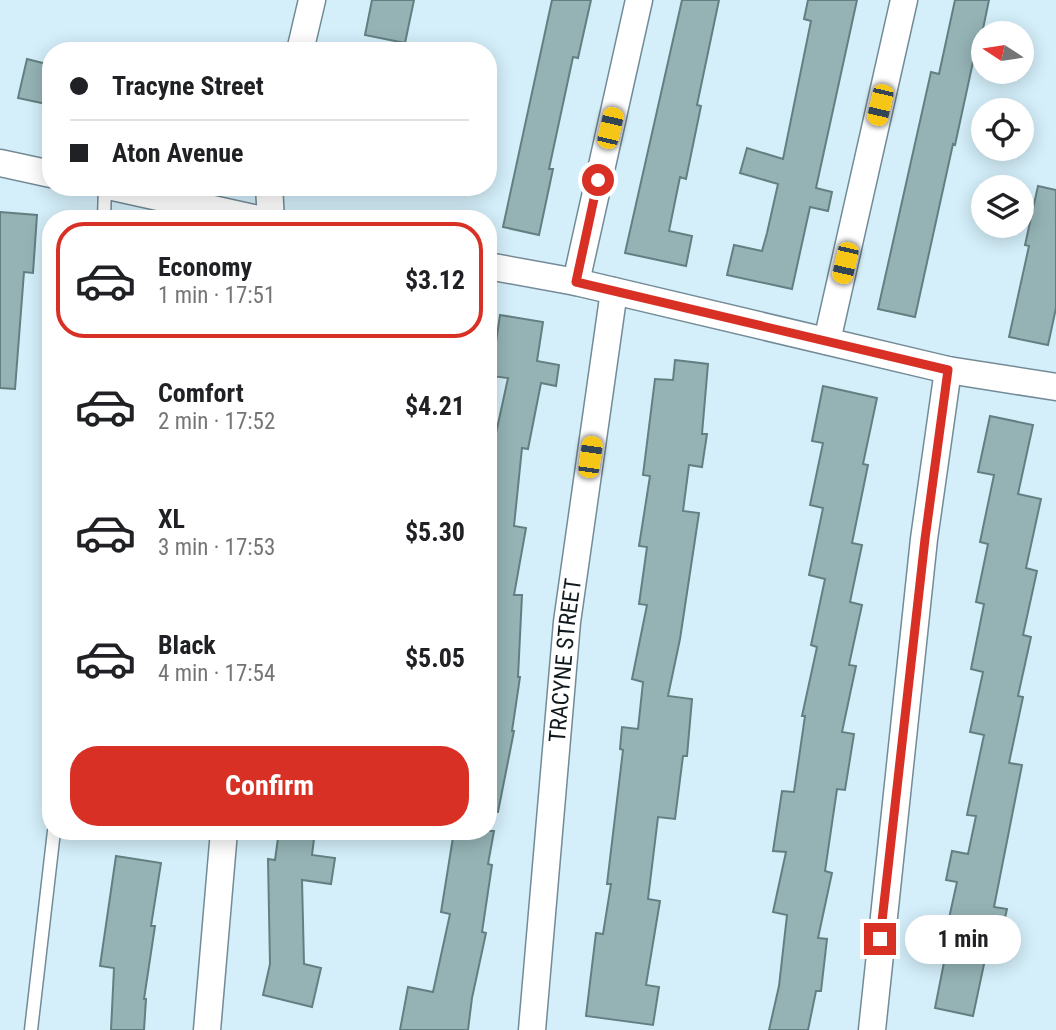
<!DOCTYPE html>
<html lang="en">
<head>
<meta charset="utf-8">
<style>
  :root { --surface:#fff; --page:#f2f2f2; --text:#202124; --muted:#757577; --line:#e0e0e0; --accent:#d93025 }
  body { margin:0; font-family:"Roboto Condensed",sans-serif; background:var(--page); color:var(--text); height:100vh; display:flex; flex-direction:column; font-size:26px; white-space:nowrap }
  * { box-sizing:border-box; margin:0 }
  p { font-size:23px; color:var(--muted) }
  .icon { flex:none; width:38px; height:38px; fill:none; stroke:currentColor; stroke-width:2; stroke-linecap:round; stroke-linejoin:round }
  .map { position:relative; flex:1; overflow:hidden }
  .side { position:absolute; left:42px; top:210px; width:455px; height:630px; display:flex; flex-direction:column; background:var(--surface); border-radius:28px; box-shadow:0 4px 18px #0003 }
  .side>* { flex:none }
  .top-card { position:absolute; left:42px; top:42px; width:455px; height:154px; border-radius:28px; box-shadow:0 4px 18px #0003; display:grid; align-content:center; height:154px; padding:0 28px; background:var(--surface) }
  .needle { width:46px; rotate:282deg }
  .tools { position:absolute; left:971px; top:21px; display:grid; gap:14px }
  .tools a { display:grid; place-items:center; width:63px; height:63px; border-radius:50%; background:var(--surface); box-shadow:0 4px 18px #0003; font-size:35px }
  .end { position:absolute; width:32px; height:32px; margin:-16px; border:9px solid #d93025; background:#fff; box-shadow:0 0 0 4px #fff }
  .from { border-radius:50% }
  .bubble { position:absolute; height:49px; border-radius:24px; background:var(--surface); box-shadow:0 4px 18px #0003; font-size:23px; font-weight:700; line-height:49px; text-align:center }
  .car { position:absolute; width:21px; height:42px; margin:-21px -10px; border-radius:9px; box-shadow:0 0 5px 2px #0007; background:linear-gradient(#f5c518 24%,#345 0 40%,#f5c518 0 76%,#345 0 86%,#f5c518 0) }
  .top-card b { display:flex; align-items:center; gap:24px; height:66px; font-size:26px }
  .top-card b+b { border-top:2px solid var(--line) }
  .top-card i { width:18px; height:18px; background:var(--text) }
  ul { padding:12px 0 0; list-style:none }
  li { display:flex; align-items:center; gap:21px; height:116px; margin:0 14px 10px; padding:0 14px; border:4px solid transparent; border-radius:28px }
  li div { flex:1 }
  li b { display:block; font-size:26px }
  li em { font-style:normal; font-weight:700 }
  li.selected { border-color:var(--accent) }
  li>.icon { width:63px; height:63px; stroke-width:1.5 }
  .primary-button { display:flex; gap:14px; margin-top:auto; padding:14px 28px }
  .primary-button a { flex:1; height:80px; border-radius:28px; background:var(--accent); color:#fff; font-size:28px; font-weight:700; line-height:80px; text-align:center }
  .map>svg:first-child { display:block }
  .building { fill:#95b3b5; stroke:#637f81; stroke-width:2 }
  .lines { fill:none; stroke-linecap:round; stroke-linejoin:round }
  .lane-casing { stroke:#738b96; stroke-width:15 }
  .street-casing { stroke:#738b96; stroke-width:29 }
  .lane { stroke:#fff; stroke-width:12 }
  .street { stroke:#fff; stroke-width:26 }
  .route { stroke:#d93025; stroke-width:9 }
  .labels { text-anchor:middle; stroke-width:5; stroke-linejoin:round; paint-order:stroke }
  .street-label { font-size:23px; fill:#10191d; stroke:#eef9fe }
</style>
</head>
<body>
<div class="map">
<svg width="1056" height="1030" viewBox="0 0 1056 1030">
  <rect width="100%" height="100%" fill="#d4effa"/>
  <!-- building -->
  <path class="building" d="M372 0H414L405 43 365 35Z
    M552 0H591L578 58 573 57 549 169H553L539 235 503 227Z
    M682 0H719L697 105 701 106 686 179 680 177 669 231 692 236 686 266 625 253Z
    M808 0H857L816 188 832 192 828 211 810 207 792 289 727 275 734 245 762 251 767 233 778 184 740 173 747 148 783 159 811 21 804 19Z
    M955 0H989L979 48H976L955 145 953 144 915 317 878 309 931 72 939 74Z
    M27 59 51 65V105L18 98Z
    M1038 186 1056 190V308L1048 345 1009 337 1029 246 1025 245Z
    M0 212 37 215 33 273 24 272 15 389 0 388Z
    M500 315 543 322 537 361 559 365 556 386 541 383 528 449 522 448 514 526 526 528 514 595H522L518 677H520L512 731H514L498 812 488 811V470L508 378 491 376Z
    M675 360 708 364 702 434H707L702 467 689 465 683 511 699 513 680 639 668 696 692 699 687 756H683L675 819 658 817 648 899 660 901 646 985 659 987 653 1025 586 1016 596 933 603 934 611 884H607L623 750 620 749 622 727 638 729 643 682 632 679 647 605 639 604 647 547 639 546 650 476 643 475 655 379 673 380Z
    M823 386 877 398 863 464 868 465 852 543 862 545 850 602 862 605 849 665 856 666 842 732 854 734 845 790 837 789 825 871 832 873 818 938 827 939 821 991H816L808 1030H769L779 986 787 915 773 912 786 852 773 851 782 791 794 792 805 716H802L817 647 811 645 825 579 809 575 823 508 810 505 823 443 812 441Z
    M990 416 1033 425 1018 494 1041 499 1026 568 1037 571 1023 635 1031 637 1018 696 1023 697 1009 763 1022 765 994 907 1007 909 997 953 987 950 973 1016 935 1008 948 942 944 941 957 882 946 880 952 851 968 854 976 816 967 815 984 735 970 732 983 672 971 669 984 604 976 602 988 544 980 542 994 475 978 472Z
    M279 831H315L312 855 335 858 331 884 302 880 304 964 321 968 312 1007 263 995 270 964 268 859 275 860Z
    M454 831H494L488 864 492 865 482 932 486 933 472 998 468 1030H400L408 987 433 992 450 914 441 912Z
    M116 856 161 863 151 926H155L144 999H146L144 1030H111L114 968 100 966Z"/>
  <g class="lines">
    <defs>
      <path id="lane" d="M104 219 105 187
        M31 1030 54 831"/>
      <g id="street">
        <path d="M300 51 312 0"/>
        <path d="M0 163 51 174"/>
        <path d="M113 187 258 219"/>
        <path d="M269 187 271 219"/>
        <path d="M488 266 576 282 948 370 1056 387"/>
        <path d="M576 282 639 0"/>
        <path d="M827 341 904 0"/>
        <path d="M207 1030 224 831"/>
        <path id="s1" d="M532 1030 567 622 614 291"/>
        <path d="M872 1030 924 539 948 370"/>
      </g>
    </defs>
    <!-- lane casing -->
    <use href="#lane" class="lane-casing"/>
    <!-- street casing -->
    <use href="#street" class="street-casing"/>
    <!-- lane -->
    <use href="#lane" class="lane"/>
    <!-- street -->
    <use href="#street" class="street"/>
  </g>
  <g class="lines">
    <!-- route -->
    <path class="route" d="M598 180 576 282 948 370 925 539 880 939"/>
  </g>
  <g class="labels">
    <!-- street labels -->
    <g class="street-label">
      <text dy="8" stroke="none"><textPath href="#s1" startOffset="371">TRACYNE STREET</textPath></text>
    </g>
  </g>
</svg>
<div class="tools">
<a><svg class="needle" viewBox="-14 -14 28 28"><path d="M0-13l5 13h-10z" fill="#e53935"/><path d="M0 13l5-13h-10z" fill="#757577"/></svg></a>
<a><svg class="icon" aria-label="locate" viewBox="0 0 24 24"><circle cx="12" cy="12" r="6"/><path d="M12 2v4M12 18v4M2 12h4M18 12h4"/></svg></a>
<a><svg class="icon" aria-label="layers" viewBox="0 0 24 24"><path d="M12 4l9 5-9 5-9-5zM3 14l9 5 9-5"/></svg></a>
</div>
<i class="end from" style="left:598px;top:180px"></i>
<i class="end" style="left:880px;top:939px"></i>
<div class="bubble" style="left:905px;top:915px;width:116px">1 min</div>
<i class="car" style="left:880px;top:105px;rotate:193deg"></i>
<i class="car" style="left:610px;top:128px;rotate:13deg"></i>
<i class="car" style="left:845px;top:263px;rotate:193deg"></i>
<i class="car" style="left:590px;top:457px;rotate:8deg"></i>
<div class="top-card">
<b><i class="from"></i>Tracyne Street</b>
<b><i></i>Aton Avenue</b>
</div>
<section class="side">
<ul>
<li class="selected"><svg class="icon" aria-label="car" viewBox="0 0 24 24"><path d="M5 17H2v-5l4-1 3-4h7l3 4 3 1v5h-3M9 17h6M6 11h13"/><circle cx="7" cy="17" r="2"/><circle cx="17" cy="17" r="2"/></svg><div><b>Economy</b><p>1 min · 17:51</p></div><em>$3.12</em></li>
<li><svg class="icon" aria-label="car" viewBox="0 0 24 24"><path d="M5 17H2v-5l4-1 3-4h7l3 4 3 1v5h-3M9 17h6M6 11h13"/><circle cx="7" cy="17" r="2"/><circle cx="17" cy="17" r="2"/></svg><div><b>Comfort</b><p>2 min · 17:52</p></div><em>$4.21</em></li>
<li><svg class="icon" aria-label="car" viewBox="0 0 24 24"><path d="M5 17H2v-5l4-1 3-4h7l3 4 3 1v5h-3M9 17h6M6 11h13"/><circle cx="7" cy="17" r="2"/><circle cx="17" cy="17" r="2"/></svg><div><b>XL</b><p>3 min · 17:53</p></div><em>$5.30</em></li>
<li><svg class="icon" aria-label="car" viewBox="0 0 24 24"><path d="M5 17H2v-5l4-1 3-4h7l3 4 3 1v5h-3M9 17h6M6 11h13"/><circle cx="7" cy="17" r="2"/><circle cx="17" cy="17" r="2"/></svg><div><b>Black</b><p>4 min · 17:54</p></div><em>$5.05</em></li>
</ul>
<div class="primary-button"><a>Confirm</a></div>
</section>
</div>
</body>
</html>
